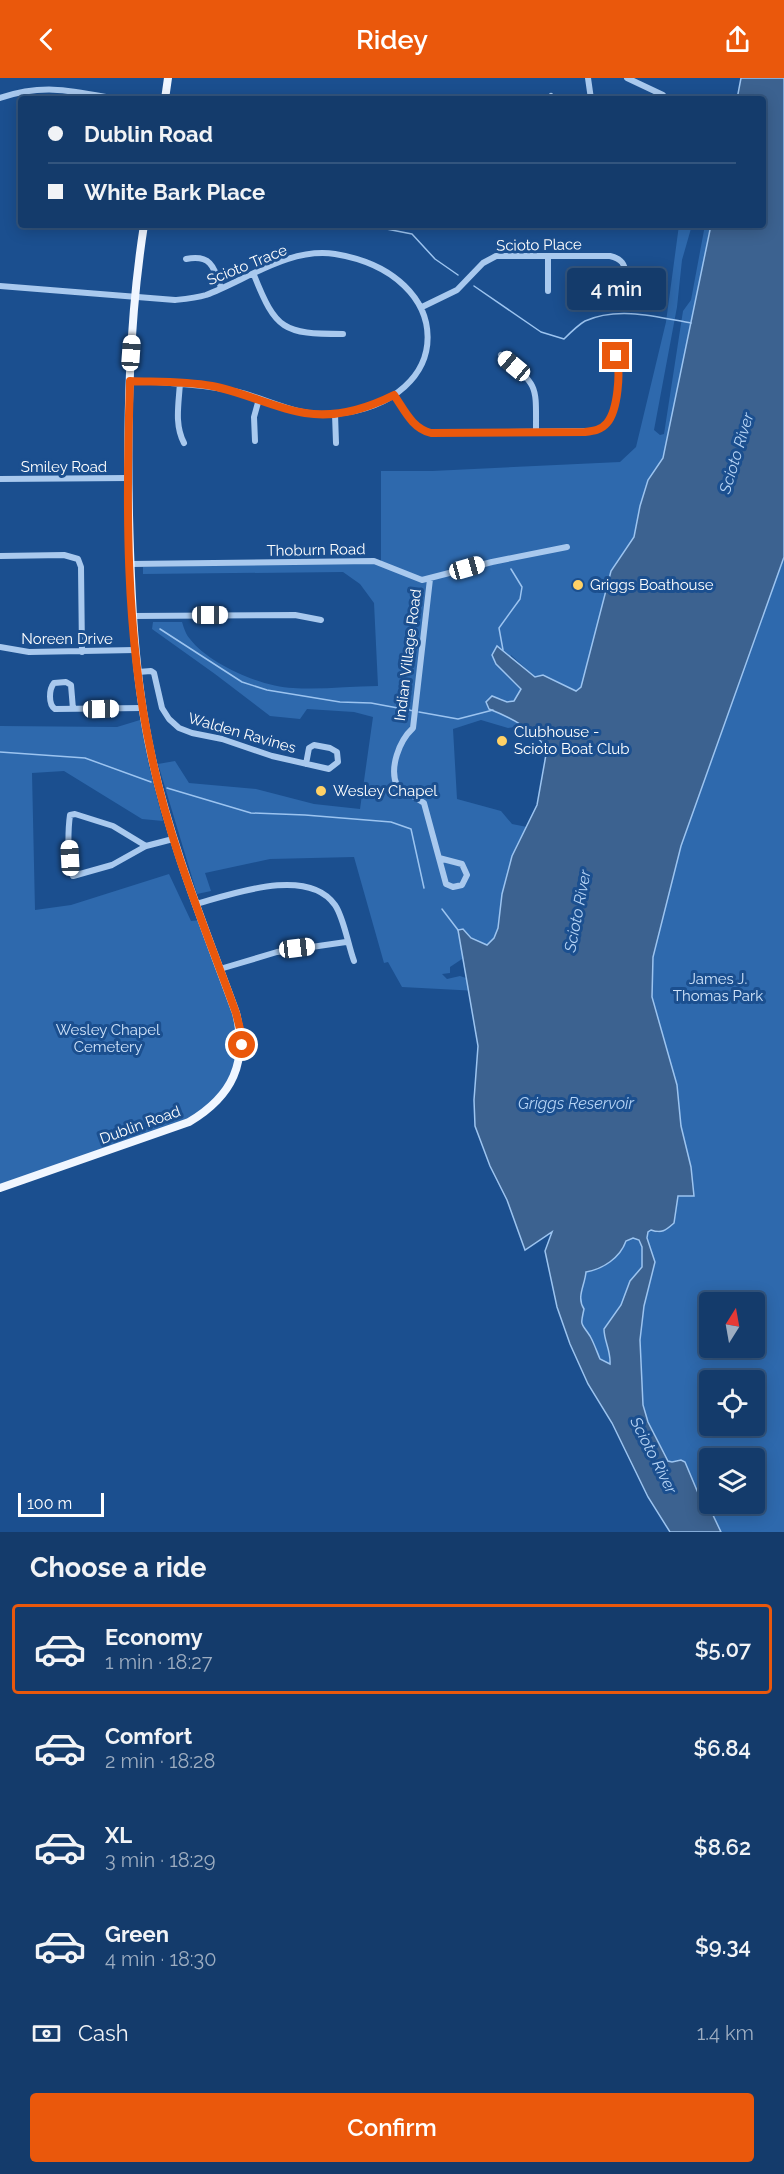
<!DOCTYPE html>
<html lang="en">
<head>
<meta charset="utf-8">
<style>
  :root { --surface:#143b6b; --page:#214673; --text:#f1f3f6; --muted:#9dadc1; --line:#33557e; --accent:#ea580c }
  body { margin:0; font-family:Raleway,sans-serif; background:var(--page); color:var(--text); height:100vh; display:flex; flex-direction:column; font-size:22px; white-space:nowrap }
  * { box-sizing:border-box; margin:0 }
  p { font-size:20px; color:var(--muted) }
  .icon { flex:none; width:33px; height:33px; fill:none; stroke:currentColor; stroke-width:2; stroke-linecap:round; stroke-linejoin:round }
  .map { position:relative; height:1454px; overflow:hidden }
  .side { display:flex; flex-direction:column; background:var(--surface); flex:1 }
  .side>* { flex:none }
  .hud { position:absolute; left:18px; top:18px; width:748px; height:132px; border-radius:6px; box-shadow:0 3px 15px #0003,0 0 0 2px var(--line); display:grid; align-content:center; height:132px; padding:0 30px; background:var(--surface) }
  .needle { width:39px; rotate:11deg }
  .tools { position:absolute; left:699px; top:1214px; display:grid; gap:12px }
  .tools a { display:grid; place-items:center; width:66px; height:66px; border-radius:6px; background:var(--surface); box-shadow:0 3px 15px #0003,0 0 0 2px var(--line); font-size:30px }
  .scale { position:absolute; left:18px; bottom:15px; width:86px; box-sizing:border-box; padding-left:6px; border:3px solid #fff; border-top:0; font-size:16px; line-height:21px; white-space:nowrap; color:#fff; -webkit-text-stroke:4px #1b4f8f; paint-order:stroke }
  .end { position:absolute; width:27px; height:27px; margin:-14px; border:8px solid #ea580c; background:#fff; box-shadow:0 0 0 3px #fff }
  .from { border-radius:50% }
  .bubble { position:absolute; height:42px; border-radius:6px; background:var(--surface); box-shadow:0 3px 15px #0003,0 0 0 2px var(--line); font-size:20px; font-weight:600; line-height:42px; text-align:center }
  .car { position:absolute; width:18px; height:36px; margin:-18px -9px; border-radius:8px; box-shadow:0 0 4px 2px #0007; background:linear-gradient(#fff 24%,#345 0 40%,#fff 0 76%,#345 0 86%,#fff 0) }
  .hud b { display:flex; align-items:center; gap:21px; height:57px; font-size:22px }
  .hud b+b { border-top:2px solid var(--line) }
  .hud i { width:15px; height:15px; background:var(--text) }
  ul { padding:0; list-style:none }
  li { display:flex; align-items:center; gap:18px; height:90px; margin:0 12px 9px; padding:0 18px; border:3px solid transparent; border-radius:6px }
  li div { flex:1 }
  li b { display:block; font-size:22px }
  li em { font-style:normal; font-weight:600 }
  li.selected { border-color:var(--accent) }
  li>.icon { width:54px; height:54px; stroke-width:1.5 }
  h2 { padding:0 30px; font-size:27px; line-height:72px }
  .pay { display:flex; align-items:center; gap:15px; height:66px; padding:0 30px; font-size:22px }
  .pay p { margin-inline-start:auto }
  .cta { display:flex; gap:12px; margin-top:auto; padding:12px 30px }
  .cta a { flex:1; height:69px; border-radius:6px; background:var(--accent); color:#fff; font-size:24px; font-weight:600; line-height:69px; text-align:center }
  header { display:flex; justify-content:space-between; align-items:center; height:78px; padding:0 30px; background:var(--accent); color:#fff; font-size:27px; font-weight:600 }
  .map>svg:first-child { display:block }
  .green { fill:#2e69ad; fill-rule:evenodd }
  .water { fill:#3c6290; stroke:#9cc4f0; stroke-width:1.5; fill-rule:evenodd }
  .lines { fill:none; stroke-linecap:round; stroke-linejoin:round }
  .stream { stroke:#9cc4f0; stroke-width:1.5 }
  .minor { stroke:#a9c9ee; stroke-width:6 }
  .major { stroke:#f0f6ff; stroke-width:8 }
  .route { stroke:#ea580c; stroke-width:8 }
  .poi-dot { fill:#ffd166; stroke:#1b4f8f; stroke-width:2 }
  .labels { text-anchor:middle; stroke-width:6; stroke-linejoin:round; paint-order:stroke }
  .street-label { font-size:15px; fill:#fff; stroke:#1b4f8f }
  .poi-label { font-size:15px; fill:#fff; stroke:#1b4f8f; text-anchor:start }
  .park-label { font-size:15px; fill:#cfe3fa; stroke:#1b4f8f }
  .water-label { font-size:16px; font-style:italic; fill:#b5d3f5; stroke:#1b4f8f }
</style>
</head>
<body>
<header><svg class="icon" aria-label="back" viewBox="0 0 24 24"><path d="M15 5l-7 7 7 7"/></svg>Ridey<svg class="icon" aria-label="share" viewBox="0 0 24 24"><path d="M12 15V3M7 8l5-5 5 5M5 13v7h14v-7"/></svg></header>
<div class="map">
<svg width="784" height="1454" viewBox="0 0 784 1454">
  <rect width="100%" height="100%" fill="#1b4f8f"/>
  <!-- green -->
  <path class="green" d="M679 147H692L682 182 677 229 654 352 660 357 664 356 683 233 691 222 705 147H711L663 380 648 402 640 428 634 459 611 493 581 609 576 613 543 597 535 599 511 577 507 597 521 610 514 623 507 624 500 620 489 631 507 638 522 648 508 650 481 642 453 651 457 721 501 733 512 746 527 749 512 778 502 816 498 850 494 860 487 867 471 860 463 851 462 881 450 889V895L442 896 447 901 460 898 472 902 478 913 402 909 388 884 384 885 354 779 270 781 205 795 211 813 197 816 158 686 175 683 189 705 256 711 314 726 360 731 373 639 354 634 307 631 300 641 270 638 215 596 152 551 153 544H182C184 550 186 557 190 561 209 586 262 609 293 610 321 612 350 608 378 608L374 525 360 506 343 494 143 496V489L381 484V393H432L620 384 636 369 666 244Z
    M784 479V1454H721L711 1433 701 1422 685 1384 669 1383 648 1344 643 1327 640 1262 644 1228 648 1154 651 1152 658 1155 674 1145 677 1117H694L691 1089 681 1048 677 1007 652 919 653 879 681 768ZM710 1224H754V1269H710ZM710 1302H754V1347H710ZM710 1380H754V1425H710Z
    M140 642 149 688 163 743 142 741 64 693 32 695 35 832 71 827 169 796 191 843 202 842 241 955 231 1004 199 1038 0 1110V648L117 649Z
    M633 1160 639 1162 642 1169V1189L630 1203 621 1227 604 1251C604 1263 610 1273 611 1286L600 1281 589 1256 583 1251 581 1243 584 1231C576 1219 585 1207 586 1194 608 1191 614 1169 633 1160Z"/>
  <!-- water -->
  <path class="water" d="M741 0H784V479L681 768 653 879 652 919 677 1007 681 1048 691 1089 694 1118H678L674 1145C666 1152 662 1156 651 1152L648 1154 647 1160 655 1184 644 1228 640 1262 643 1327 648 1344 668 1383 672 1384 681 1382 685 1384 701 1422 711 1433 721 1454H670L648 1419 612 1345 588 1306 570 1266 557 1229 545 1173 552 1154 525 1172 507 1122 490 1088 475 1048 474 1022 478 968 458 852 463 851 471 860 487 867 494 860 498 850 502 816 512 778 537 727 547 671C533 651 512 640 489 631L486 624 492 618 507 624 514 623 521 611 496 586 492 577 497 568 535 599 543 597 576 613 581 609 611 493 634 459 640 428 648 402 663 380 711 147H764V21H737ZM633 1160 639 1162 642 1169V1189L630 1203 621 1227 604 1251C604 1263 611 1273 610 1286L600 1281C597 1274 594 1265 590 1258 581 1244 580 1249 584 1231 576 1219 585 1207 586 1194 603 1191 620 1180 626 1163Z"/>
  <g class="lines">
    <!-- stream -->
    <path class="stream" d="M366 147 412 156 435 181 458 197
      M474 208 541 254 564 261C570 255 578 247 585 243 618 228 658 239 691 245
      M160 551 242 604 267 612 340 624 371 625 414 633
      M503 572 499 550 520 521 522 509 511 491
      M419 634 458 641 493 632
      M0 674 85 680 151 704
      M167 710 251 735 305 737 391 744 411 751 424 810
      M442 831 458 852"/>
    <!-- minor -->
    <path class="minor" d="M588 0 591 21
      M627 0 663 17 666 21
      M0 20C44 5 73 13 117 21
      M548 21 551 18
      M186 181C211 176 214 189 221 210
      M254 197C276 252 283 256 343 256
      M0 208 175 222C185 221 196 220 206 217 246 202 290 169 335 176 458 196 459 324 335 336 300 340 271 322 238 314 202 306 167 304 130 303
      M548 213V178
      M422 229 457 212 483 185 496 178H610C622 181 625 186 626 197
      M501 277C539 309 536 305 536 355
      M180 304C179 325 174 346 184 365
      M394 317C405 333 412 350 431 355L595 353C599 351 604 349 607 345 618 333 621 293 616 278
      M335 336 336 365
      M255 363 254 339 259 321
      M0 401 128 400
      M0 478 64 477 78 481 81 489 82 574
      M130 486 374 483 422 502 492 484 567 469
      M430 501 413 650C399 663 389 690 397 708L424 725 446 806 453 809 462 807 467 797 462 786 439 780
      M132 538 295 537 321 542
      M0 569 29 574 135 572
      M138 594 151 593 154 595 162 630 169 641 179 650 192 655 222 661 272 678 329 691 338 684 337 674 330 670 314 667 309 670 306 686
      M73 631 71 607 66 604 54 605C49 611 48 626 55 631L142 630
      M146 768 113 748 75 736 70 737C68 751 67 787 73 798L112 787 146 768 173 761
      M196 826C232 816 308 788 335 827 344 840 348 867 354 883
      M220 891 277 874 346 864"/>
    <!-- major -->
    <path class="major" d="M165 21 168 0
      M0 1110 189 1044C233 1018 248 984 236 935 205 850 170 765 151 676 134 598 131 517 129 437 127 340 129 243 144 147"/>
  </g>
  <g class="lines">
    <!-- route -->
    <path class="route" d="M242 967 241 955 236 935C205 849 169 765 151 675 125 554 126 426 130 303 157 304 185 303 212 308 244 314 276 331 305 335 337 340 366 331 394 317 405 333 412 350 431 355L585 354C594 353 601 352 607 345 618 332 621 293 616 278"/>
  </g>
  <!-- markers -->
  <g class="poi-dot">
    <circle cx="578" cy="507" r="6"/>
    <circle cx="502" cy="663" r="6"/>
    <circle cx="321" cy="713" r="6"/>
  </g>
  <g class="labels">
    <!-- street labels -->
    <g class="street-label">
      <text transform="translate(539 167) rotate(-1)" y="5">Scioto Place</text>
      <text transform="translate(247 187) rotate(-22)" y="5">Scioto Trace</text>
      <text x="64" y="394">Smiley Road</text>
      <text transform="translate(316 472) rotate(-1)" y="5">Thoburn Road</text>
      <text x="67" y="566">Noreen Drive</text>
      <text transform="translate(408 577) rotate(-83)" y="5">Indian Village Road</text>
      <text transform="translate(242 655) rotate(16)" y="5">Walden Ravines</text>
      <text transform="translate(140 1047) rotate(-20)" y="5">Dublin Road</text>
    </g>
    <!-- poi labels -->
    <g class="poi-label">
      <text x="590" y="512">Griggs Boathouse</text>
      <text x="514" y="659">Clubhouse -<tspan x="514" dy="17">Scioto Boat Club</tspan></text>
      <text x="333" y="718">Wesley Chapel</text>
    </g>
    <!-- park labels -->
    <g class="park-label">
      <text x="718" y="906">James J.<tspan x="718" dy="17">Thomas Park</tspan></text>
      <text x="108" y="957">Wesley Chapel<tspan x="108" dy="17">Cemetery</tspan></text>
    </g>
    <!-- water labels -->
    <g class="water-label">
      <text transform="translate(736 375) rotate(-73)" y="6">Scioto River</text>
      <text transform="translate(577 833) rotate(-79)" y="6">Scioto River</text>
      <text x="576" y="1031">Griggs Reservoir</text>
      <text transform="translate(654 1377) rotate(63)" y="6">Scioto River</text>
    </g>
  </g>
</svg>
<div class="tools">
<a><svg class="needle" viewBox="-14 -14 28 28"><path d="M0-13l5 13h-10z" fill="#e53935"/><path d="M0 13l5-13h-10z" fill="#9dadc1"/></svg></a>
<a><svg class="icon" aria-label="locate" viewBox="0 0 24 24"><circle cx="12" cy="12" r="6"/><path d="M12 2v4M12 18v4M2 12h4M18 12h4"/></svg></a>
<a><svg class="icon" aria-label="layers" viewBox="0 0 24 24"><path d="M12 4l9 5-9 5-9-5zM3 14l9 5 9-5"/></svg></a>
</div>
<div class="scale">100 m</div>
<i class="end from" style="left:242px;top:967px"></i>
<i class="end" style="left:616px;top:278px"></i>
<div class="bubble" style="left:567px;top:190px;width:99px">4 min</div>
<i class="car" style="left:131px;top:275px;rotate:4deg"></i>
<i class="car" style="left:514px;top:288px;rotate:310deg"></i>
<i class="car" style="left:467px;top:490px;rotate:74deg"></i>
<i class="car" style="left:210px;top:537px;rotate:90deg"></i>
<i class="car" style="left:101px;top:631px;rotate:89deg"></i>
<i class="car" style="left:70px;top:780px;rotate:357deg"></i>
<i class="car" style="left:297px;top:870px;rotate:83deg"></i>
<div class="hud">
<b><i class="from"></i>Dublin Road</b>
<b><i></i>White Bark Place</b>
</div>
</div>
<section class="side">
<h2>Choose a ride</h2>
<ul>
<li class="selected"><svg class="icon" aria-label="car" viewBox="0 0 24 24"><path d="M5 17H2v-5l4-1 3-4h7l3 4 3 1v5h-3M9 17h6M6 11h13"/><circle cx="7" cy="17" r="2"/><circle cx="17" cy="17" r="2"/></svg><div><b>Economy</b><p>1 min · 18:27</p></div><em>$5.07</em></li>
<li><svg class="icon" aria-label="car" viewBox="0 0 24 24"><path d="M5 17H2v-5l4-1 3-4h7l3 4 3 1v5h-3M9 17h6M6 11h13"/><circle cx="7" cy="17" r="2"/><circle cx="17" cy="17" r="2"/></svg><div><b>Comfort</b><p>2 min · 18:28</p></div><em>$6.84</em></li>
<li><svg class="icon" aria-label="car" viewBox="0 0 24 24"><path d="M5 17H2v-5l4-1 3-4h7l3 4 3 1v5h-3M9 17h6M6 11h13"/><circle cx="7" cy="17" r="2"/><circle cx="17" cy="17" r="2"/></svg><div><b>XL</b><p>3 min · 18:29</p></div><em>$8.62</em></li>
<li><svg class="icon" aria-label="car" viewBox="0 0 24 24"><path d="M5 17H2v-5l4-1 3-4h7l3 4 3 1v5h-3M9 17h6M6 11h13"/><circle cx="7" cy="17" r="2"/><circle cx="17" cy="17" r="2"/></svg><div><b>Green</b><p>4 min · 18:30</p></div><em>$9.34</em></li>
</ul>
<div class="pay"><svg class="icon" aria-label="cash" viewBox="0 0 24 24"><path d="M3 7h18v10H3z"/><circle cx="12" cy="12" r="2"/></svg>Cash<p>1.4 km</p></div>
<div class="cta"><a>Confirm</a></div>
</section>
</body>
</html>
